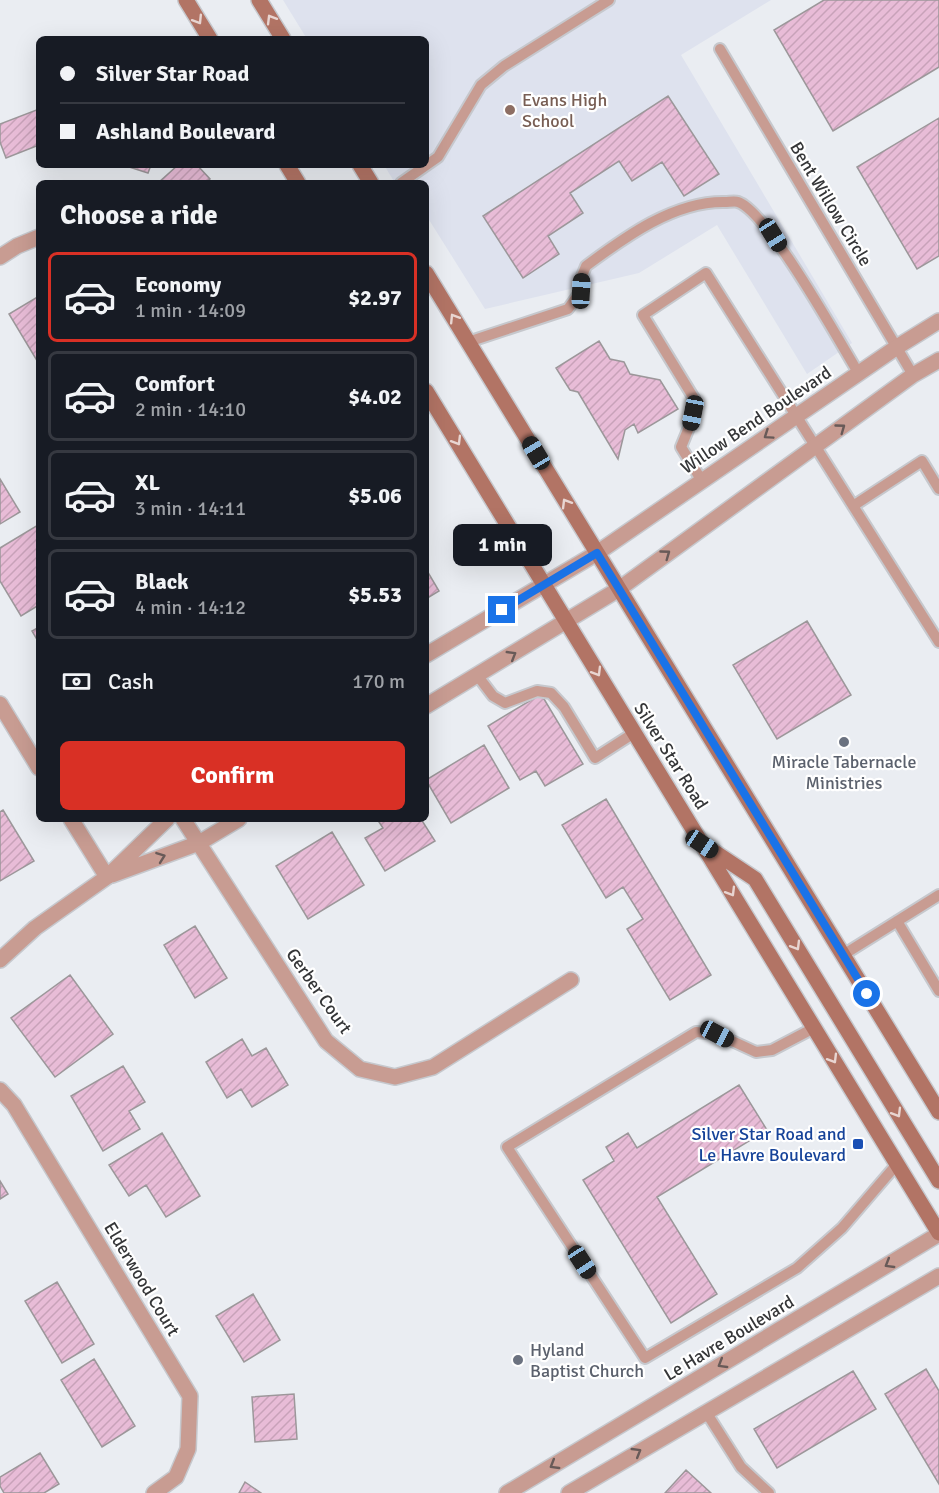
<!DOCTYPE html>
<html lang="en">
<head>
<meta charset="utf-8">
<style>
  :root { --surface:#171b24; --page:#20242c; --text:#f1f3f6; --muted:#9ea1a6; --line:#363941; --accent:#d93025 }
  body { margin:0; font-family:Signika,sans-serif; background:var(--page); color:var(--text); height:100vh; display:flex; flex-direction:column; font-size:22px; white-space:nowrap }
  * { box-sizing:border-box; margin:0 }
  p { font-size:20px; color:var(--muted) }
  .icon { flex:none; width:33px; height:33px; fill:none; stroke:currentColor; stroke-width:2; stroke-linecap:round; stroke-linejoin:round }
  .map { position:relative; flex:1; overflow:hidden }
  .details { position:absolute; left:36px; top:180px; width:393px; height:642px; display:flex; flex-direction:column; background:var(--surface); border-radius:9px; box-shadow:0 6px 24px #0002 }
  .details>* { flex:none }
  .top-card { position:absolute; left:36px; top:36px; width:393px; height:132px; border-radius:9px; box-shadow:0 6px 24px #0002; display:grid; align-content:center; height:132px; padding:0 24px; background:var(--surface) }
  .end { position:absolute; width:27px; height:27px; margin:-14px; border:8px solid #1a73e8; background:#fff; box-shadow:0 0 0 3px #fff }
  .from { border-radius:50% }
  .bubble { position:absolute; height:42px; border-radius:9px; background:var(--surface); box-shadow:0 6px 24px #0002; font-size:20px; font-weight:800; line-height:42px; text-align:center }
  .car { position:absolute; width:18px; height:36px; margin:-18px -9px; border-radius:8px; box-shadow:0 0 4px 2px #0007; background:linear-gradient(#222 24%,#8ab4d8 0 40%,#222 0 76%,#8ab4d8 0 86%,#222 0) }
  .top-card b { display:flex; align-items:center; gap:21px; height:57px; font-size:22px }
  .top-card b+b { border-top:2px solid var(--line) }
  .top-card i { width:15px; height:15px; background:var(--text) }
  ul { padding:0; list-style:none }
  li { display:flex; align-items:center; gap:18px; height:90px; margin:0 12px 9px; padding:0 12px; border:3px solid var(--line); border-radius:9px }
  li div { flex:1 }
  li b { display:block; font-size:22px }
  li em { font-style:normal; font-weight:800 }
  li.on { border-color:var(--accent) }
  li>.icon { width:54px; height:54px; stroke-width:1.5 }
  h2 { padding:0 24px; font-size:27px; line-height:72px }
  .pay { display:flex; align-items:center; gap:15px; height:66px; padding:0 24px; font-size:22px }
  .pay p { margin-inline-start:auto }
  .cta { display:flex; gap:12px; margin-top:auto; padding:12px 24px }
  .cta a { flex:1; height:69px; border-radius:9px; background:var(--accent); color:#fff; font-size:24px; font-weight:800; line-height:69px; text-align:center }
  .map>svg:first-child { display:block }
  .built { fill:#dee2ee }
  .building { fill:url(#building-hatch); stroke:#9c979a; stroke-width:1.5 }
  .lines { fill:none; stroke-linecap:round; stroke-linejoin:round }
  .service-casing { stroke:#c6c8cd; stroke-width:14 }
  .minor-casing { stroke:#c6c8cd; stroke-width:18 }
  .secondary-casing { stroke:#c6c8cd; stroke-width:18 }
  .service { stroke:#c89c92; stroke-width:10 }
  .minor { stroke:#c89c92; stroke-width:15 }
  .secondary { stroke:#b27465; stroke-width:15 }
  .oneway { stroke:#e8d5d1 }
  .oneway2 { stroke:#685a58 }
  .route { stroke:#1a73e8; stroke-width:8 }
  .education-dot { fill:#8d6e63; stroke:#fff; stroke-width:2 }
  .worship-dot { fill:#6b7280; stroke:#fff; stroke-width:2 }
  .transit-dot { fill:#1a4fb4; stroke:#fff; stroke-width:2 }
  .labels { text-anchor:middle; stroke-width:4.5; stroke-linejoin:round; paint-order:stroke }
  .education-label { font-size:18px; fill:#785e54; stroke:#fff; text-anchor:start }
  .street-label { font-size:18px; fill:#353638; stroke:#fff }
  .worship-label { font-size:18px; fill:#5b616d; stroke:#fff }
  .transit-label { font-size:18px; fill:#164399; stroke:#fff; text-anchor:end }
</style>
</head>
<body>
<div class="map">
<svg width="939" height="1493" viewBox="0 0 939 1493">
  <defs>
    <pattern id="building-hatch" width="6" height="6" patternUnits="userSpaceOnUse" patternTransform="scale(1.5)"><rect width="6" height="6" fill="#e8bcd7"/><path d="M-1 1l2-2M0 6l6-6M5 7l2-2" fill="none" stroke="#c8a2b9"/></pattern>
  </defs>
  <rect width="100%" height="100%" fill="#eaedf2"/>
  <!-- built -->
  <path class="built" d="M283 0H771L681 55 852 343 807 374 717 225 639 273 485 309 426 215V183H395L384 165H426V39H307Z"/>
  <!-- building -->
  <path class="building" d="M824 0H939V67L833 131 774 30Z
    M668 96 719 174 684 196 662 162 632 181 619 161 570 193 583 213 548 236 559 254 523 278 483 216Z
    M39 109V145L6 158 0 142V124Z
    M939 118V256L917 269 857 167Z
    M123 165H151L148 173Z
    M178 165H197L210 179 205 183H158Z
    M39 296V364L9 314Z
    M599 341 610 359 624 362 630 374 660 380 678 409 638 433 634 424 625 430 618 459 578 392 570 390 556 368Z
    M0 479 20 512 0 524Z
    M38 525 39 605 21 616 0 581V548Z
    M426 569 439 591 426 599Z
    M807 621 851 695 777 739 733 665Z
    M39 627V643L32 631Z
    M541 694 583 764 545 786 536 771 520 780 488 726Z
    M484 745 509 788 451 823 426 780Z
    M606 799 711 975 670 1000 627 929 643 919 623 887 606 898 562 825Z
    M3 810 34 861 0 881V812Z
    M377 819H421L435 841 385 871 365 838 383 828Z
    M332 832 364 885 308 919 276 866Z
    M195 926 227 978 195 998 164 945Z
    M70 975 113 1034 55 1077 11 1018Z
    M242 1039 252 1056 266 1048 288 1085 252 1107 241 1089 227 1098 206 1062Z
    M123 1066 145 1102 129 1111 140 1129 103 1151 71 1096Z
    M739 1085 767 1130 657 1197 717 1294 671 1323 583 1180 614 1161 606 1147 628 1133 637 1148Z
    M162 1133 200 1196 166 1217 146 1185 129 1196 109 1165Z
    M0 1181 8 1194 0 1199Z
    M57 1282 94 1344 62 1363 25 1301Z
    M253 1294 280 1340 244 1362 216 1316Z
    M94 1359 135 1426 102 1447 61 1380Z
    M926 1369 939 1391V1484L885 1394Z
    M853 1371 876 1409 777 1468 754 1429Z
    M294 1394 297 1439 255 1442 252 1397Z
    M40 1453 59 1484 44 1493H4L0 1486V1477Z
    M686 1470 711 1493H665Z
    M245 1482 261 1493H239Z"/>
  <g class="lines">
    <defs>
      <path id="service" d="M720 49 913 375
        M401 183 438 157 481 85 504 66 609 0
        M468 342 568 309 581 291 582 276 586 266C625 237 674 201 725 202 729 202 735 201 738 202 768 212 839 341 859 374
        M702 481 681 447 690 425 695 400 643 315 706 273 939 642
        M853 506 922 461 939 489
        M477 675 493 696 505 703 537 691 551 693 564 707 595 758 634 733
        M897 921 939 991
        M843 955 939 895
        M814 1028 772 1050 756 1052 717 1034 696 1032 507 1147 645 1358 797 1268 842 1228 897 1164
        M706 1412 741 1467 769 1493"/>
      <path id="minor" d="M0 257 17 246 39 237
        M426 655 597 553 897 347 939 321
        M0 704 39 768
        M426 706 619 589 913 375 939 360
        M71 819 107 877
        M183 819 326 1041 360 1069 395 1077 433 1067 571 980
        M112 875 199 843 239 819
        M0 960 35 928 107 877 167 819
        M0 1090 14 1105 190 1396 188 1449 176 1477 154 1493
        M507 1493 939 1234
        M569 1493 939 1276"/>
      <path id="secondary" d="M186 0 210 39
        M259 0 283 39
        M287 165 298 183
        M360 165 371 183
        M426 273 939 1112
        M426 391 939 1233
        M707 847 755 879 939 1181"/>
    </defs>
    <!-- service casing -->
    <use href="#service" class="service-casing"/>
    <!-- minor casing -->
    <use href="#minor" class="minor-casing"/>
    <!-- secondary casing -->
    <use href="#secondary" class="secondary-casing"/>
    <!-- service -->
    <use href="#service" class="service"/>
    <!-- minor -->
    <use href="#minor" class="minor"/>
    <!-- secondary -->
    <use href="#secondary" class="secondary"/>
  </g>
  <!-- one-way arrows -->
  <defs><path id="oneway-chevron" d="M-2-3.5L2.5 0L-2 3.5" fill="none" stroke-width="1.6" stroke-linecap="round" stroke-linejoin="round" transform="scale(1.5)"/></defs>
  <g class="oneway">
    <use href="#oneway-chevron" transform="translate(271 19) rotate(-121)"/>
    <use href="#oneway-chevron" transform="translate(198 20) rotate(58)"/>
    <use href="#oneway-chevron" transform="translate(454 318) rotate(-122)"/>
    <use href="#oneway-chevron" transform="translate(457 441) rotate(59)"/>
    <use href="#oneway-chevron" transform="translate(566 503) rotate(-121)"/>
    <use href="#oneway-chevron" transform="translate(597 672) rotate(59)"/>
    <use href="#oneway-chevron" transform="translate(731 892) rotate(59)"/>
    <use href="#oneway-chevron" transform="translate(796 946) rotate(59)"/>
    <use href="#oneway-chevron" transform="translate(833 1059) rotate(59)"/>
    <use href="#oneway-chevron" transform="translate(897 1113) rotate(59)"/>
  </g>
  <g class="oneway2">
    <use href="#oneway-chevron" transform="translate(841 428) rotate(-36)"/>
    <use href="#oneway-chevron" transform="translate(768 435) rotate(146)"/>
    <use href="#oneway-chevron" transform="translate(666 554) rotate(-36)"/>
    <use href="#oneway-chevron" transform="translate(512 655) rotate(-31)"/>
    <use href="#oneway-chevron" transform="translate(161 857) rotate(-20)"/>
    <use href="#oneway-chevron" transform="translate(889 1264) rotate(149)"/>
    <use href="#oneway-chevron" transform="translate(722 1364) rotate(149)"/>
    <use href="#oneway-chevron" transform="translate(637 1452) rotate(-31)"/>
    <use href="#oneway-chevron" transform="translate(554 1465) rotate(149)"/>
  </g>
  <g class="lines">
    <!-- route -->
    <path class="route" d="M502 610 597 553 867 994"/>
  </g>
  <!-- markers -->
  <circle class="education-dot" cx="510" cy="110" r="6"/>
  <g class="worship-dot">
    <circle cx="844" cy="742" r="6"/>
    <circle cx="518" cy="1360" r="6"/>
  </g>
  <rect class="transit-dot" x="852" y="1138" width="12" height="12" rx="3"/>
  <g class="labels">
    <!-- education labels -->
    <g class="education-label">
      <text x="522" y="106">Evans High<tspan x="522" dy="21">School</tspan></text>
    </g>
    <!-- street labels -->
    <g class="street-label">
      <text transform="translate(831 204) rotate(59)" y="6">Bent Willow Circle</text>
      <text transform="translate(756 420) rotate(-34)" y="6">Willow Bend Boulevard</text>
      <text transform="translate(671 756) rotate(58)" y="6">Silver Star Road</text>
      <text transform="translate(319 991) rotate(55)" y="6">Gerber Court</text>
      <text transform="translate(142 1279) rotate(59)" y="6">Elderwood Court</text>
      <text transform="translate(729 1338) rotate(-31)" y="6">Le Havre Boulevard</text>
    </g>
    <!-- worship labels -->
    <g class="worship-label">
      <text x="844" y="768">Miracle Tabernacle<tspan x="844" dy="21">Ministries</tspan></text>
      <text x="530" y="1356" text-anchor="start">Hyland<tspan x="530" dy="21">Baptist Church</tspan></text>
    </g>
    <!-- transit labels -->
    <g class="transit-label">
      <text x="846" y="1140">Silver Star Road and<tspan x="846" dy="21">Le Havre Boulevard</tspan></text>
    </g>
  </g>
</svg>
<i class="end from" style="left:867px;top:994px"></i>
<i class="end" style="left:502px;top:610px"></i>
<div class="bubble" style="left:453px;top:524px;width:99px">1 min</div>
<i class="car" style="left:773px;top:235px;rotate:148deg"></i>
<i class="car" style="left:581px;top:291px;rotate:3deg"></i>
<i class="car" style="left:693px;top:413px;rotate:191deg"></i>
<i class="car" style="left:536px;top:453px;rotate:329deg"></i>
<i class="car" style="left:702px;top:844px;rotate:124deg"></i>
<i class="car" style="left:717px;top:1034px;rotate:118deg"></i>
<i class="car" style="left:582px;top:1262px;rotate:147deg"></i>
<div class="top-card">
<b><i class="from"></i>Silver Star Road</b>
<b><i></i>Ashland Boulevard</b>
</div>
<section class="details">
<h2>Choose a ride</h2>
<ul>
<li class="on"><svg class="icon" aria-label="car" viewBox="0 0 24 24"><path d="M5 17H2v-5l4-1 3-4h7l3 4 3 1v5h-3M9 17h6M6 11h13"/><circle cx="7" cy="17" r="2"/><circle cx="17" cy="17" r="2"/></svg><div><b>Economy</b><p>1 min · 14:09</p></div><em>$2.97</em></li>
<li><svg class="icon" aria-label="car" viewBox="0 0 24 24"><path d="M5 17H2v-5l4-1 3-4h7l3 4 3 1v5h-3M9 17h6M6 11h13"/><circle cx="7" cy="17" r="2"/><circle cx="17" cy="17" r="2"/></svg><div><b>Comfort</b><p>2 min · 14:10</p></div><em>$4.02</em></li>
<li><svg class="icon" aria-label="car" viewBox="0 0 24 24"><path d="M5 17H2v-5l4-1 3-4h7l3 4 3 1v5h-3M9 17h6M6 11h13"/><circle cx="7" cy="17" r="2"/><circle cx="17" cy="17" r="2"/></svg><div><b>XL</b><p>3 min · 14:11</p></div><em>$5.06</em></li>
<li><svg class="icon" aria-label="car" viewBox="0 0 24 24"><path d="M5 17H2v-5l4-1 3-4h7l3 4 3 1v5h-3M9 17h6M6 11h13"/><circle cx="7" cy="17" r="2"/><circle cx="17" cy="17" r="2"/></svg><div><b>Black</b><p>4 min · 14:12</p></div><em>$5.53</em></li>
</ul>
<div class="pay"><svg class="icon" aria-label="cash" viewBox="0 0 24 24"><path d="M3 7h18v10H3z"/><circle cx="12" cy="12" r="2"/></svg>Cash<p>170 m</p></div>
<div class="cta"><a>Confirm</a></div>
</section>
</div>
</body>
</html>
